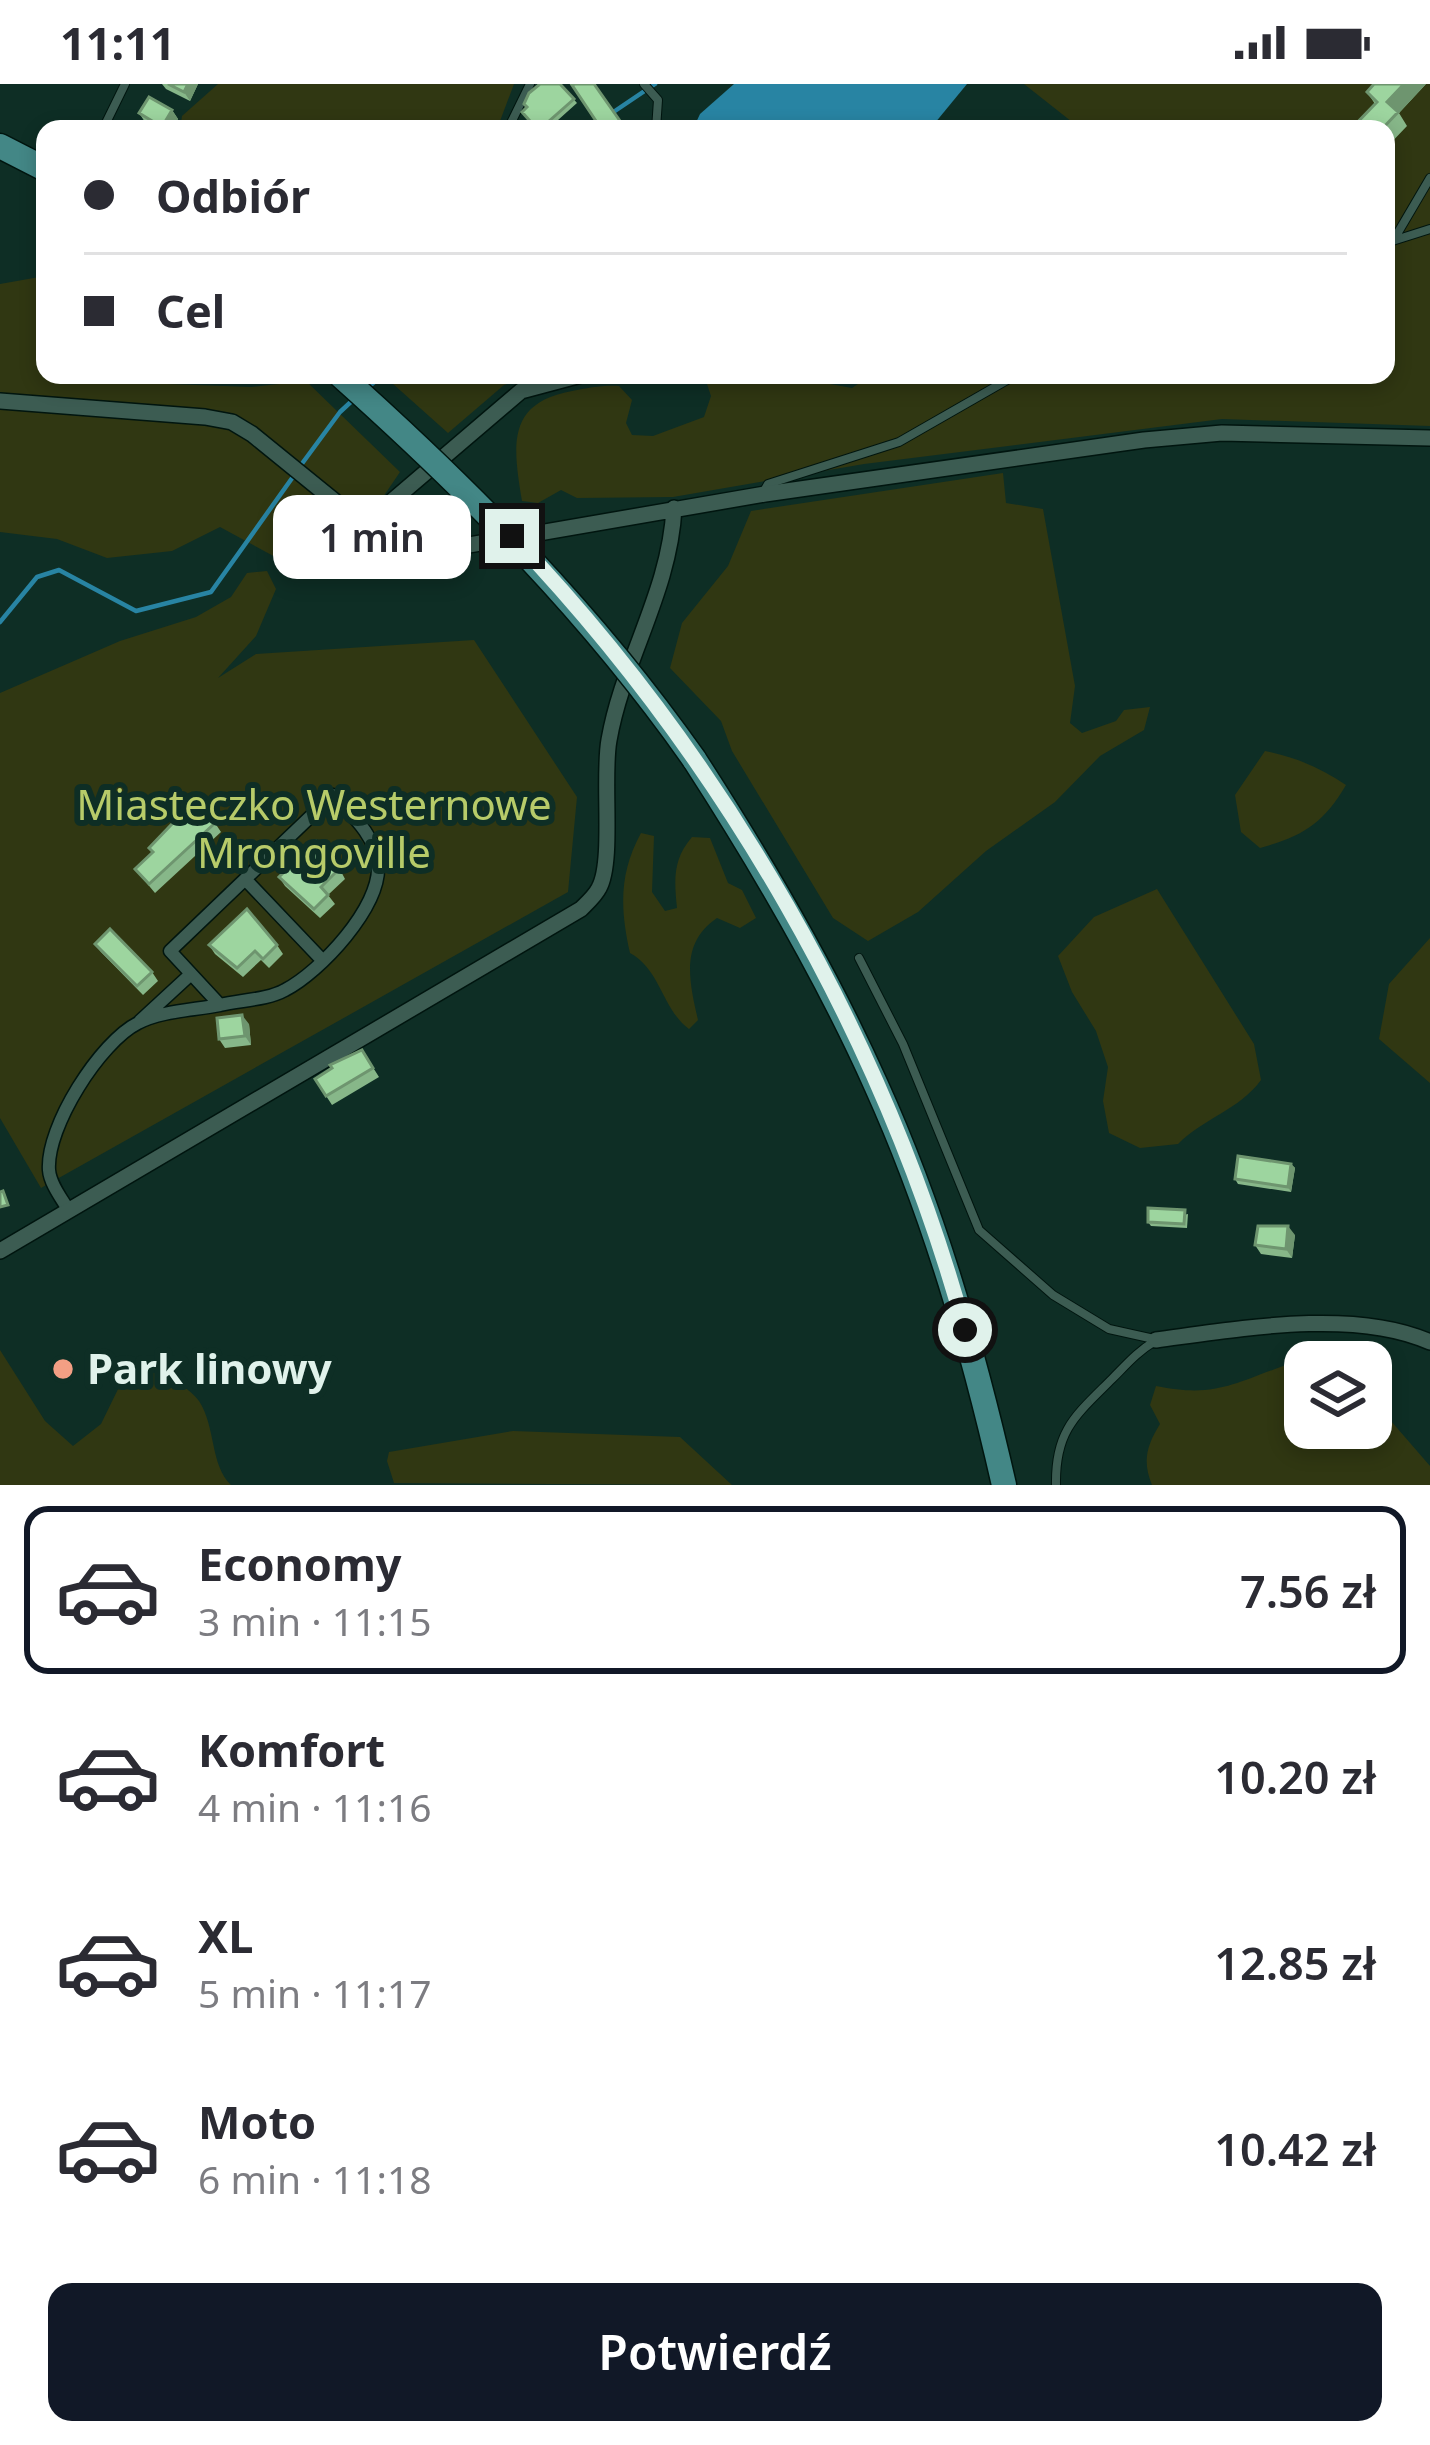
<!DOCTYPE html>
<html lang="pl">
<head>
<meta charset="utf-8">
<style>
  :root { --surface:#fff; --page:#f7f7f7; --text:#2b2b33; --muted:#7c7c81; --line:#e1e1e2; --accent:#111827 }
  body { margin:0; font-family:"Noto Sans",sans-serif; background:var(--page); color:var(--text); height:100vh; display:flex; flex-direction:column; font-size:45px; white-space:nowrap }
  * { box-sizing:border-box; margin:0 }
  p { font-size:39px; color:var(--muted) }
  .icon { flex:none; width:66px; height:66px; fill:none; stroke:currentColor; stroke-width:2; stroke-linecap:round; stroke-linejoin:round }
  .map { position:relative; height:1401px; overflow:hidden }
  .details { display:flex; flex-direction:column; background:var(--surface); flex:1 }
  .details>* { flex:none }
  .top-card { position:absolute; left:36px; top:36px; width:1359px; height:264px; border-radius:24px; box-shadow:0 6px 18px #0003; display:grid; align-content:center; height:264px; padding:0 48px; background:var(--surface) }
  .tools { position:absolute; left:1284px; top:1257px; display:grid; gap:24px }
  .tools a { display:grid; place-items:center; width:108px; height:108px; border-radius:24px; background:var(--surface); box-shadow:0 6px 18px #0003; font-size:60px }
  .end { position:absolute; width:54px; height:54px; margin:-27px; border:15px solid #e0f2eb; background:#111; box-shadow:0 0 0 6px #111 }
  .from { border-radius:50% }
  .bubble { position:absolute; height:84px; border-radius:24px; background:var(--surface); box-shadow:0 6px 18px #0003; font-size:39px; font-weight:600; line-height:84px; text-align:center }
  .top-card b { display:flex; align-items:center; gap:42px; height:114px; font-size:45px }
  .top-card b+b { border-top:3px solid var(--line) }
  .top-card i { width:30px; height:30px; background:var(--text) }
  ul { padding:21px 0 0; list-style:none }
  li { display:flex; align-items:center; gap:36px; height:168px; margin:0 24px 18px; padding:0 24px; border:6px solid transparent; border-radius:24px }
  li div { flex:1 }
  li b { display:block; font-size:45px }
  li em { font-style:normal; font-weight:600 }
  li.selected { border-color:var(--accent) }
  li>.icon { width:108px; height:108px; stroke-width:1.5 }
  .primary-button { display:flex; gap:24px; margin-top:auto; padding:24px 48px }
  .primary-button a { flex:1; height:138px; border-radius:24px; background:var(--accent); color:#fff; font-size:48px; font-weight:600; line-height:138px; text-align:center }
  .status { display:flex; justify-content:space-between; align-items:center; height:84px; padding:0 60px; background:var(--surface); direction:ltr }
  .status svg { height:33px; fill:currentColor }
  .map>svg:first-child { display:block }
  .green { fill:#303712 }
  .water { fill:#2884a3 }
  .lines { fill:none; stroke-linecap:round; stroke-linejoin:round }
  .stream { stroke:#2884a3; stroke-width:4.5 }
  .service-casing { stroke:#00150f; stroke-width:10 }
  .pedestrian-casing { stroke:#00150f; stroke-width:15 }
  .minor-casing { stroke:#00150f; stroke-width:18 }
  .primary-casing { stroke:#00150f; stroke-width:27 }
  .service { stroke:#3c5c52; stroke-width:8 }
  .pedestrian { stroke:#3c5c52; stroke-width:12 }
  .minor { stroke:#3c5c52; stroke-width:15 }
  .primary { stroke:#438786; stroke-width:24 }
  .primary-bridge-casing { stroke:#00150f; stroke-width:27; stroke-linecap:butt }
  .primary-bridge { stroke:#438786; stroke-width:24 }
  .wall { fill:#87b789 }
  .shaded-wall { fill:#6e956f }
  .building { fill:#9dd59f; stroke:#6e956f; stroke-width:3 }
  .route { stroke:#e0f2eb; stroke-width:15 }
  .poi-dot { fill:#f39f84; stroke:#0e2e25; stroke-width:4.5 }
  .labels { text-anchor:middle; stroke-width:12; stroke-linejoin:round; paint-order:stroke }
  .park-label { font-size:42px; fill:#b7cb69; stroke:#0e2e25 }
  .poi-label { font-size:42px; font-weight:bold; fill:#e0f2eb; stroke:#0e2e25; text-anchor:start }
</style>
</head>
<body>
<div class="status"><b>11:11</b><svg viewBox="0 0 49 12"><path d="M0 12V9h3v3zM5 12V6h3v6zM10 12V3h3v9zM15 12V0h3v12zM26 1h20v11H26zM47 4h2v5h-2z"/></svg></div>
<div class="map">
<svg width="1430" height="1401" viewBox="0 0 1430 1401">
  <rect width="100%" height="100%" fill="#0e2e25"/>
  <!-- green -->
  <path class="green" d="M218 0H514L497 45H180L182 32Z
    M1024 0H1430V342L1222 335 864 380 673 413 577 414 561 406 538 419 522 417C513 362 506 319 572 307 588 304 602 301 619 302L632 316 626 339 632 351 653 352 704 333 711 312 704 291H807L819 298 852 304 871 291H1386V45H1081Z
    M45 192V291H112L113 298 251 303 306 297 400 388 383 413 344 444 313 438 290 481 220 443 172 467 107 474 57 455 0 448V200Z
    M383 291H535L504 301 448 349Z
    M1003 389 1006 419 1043 425 1075 602 1070 639 1082 649 1116 637 1124 626 1150 623 1144 646 1100 672 1055 718 986 767 918 828 868 857 833 834 732 667 721 637 670 584 682 539 728 482 751 427Z
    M267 487 276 505 256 552 218 594 256 570 474 556 577 713 568 808 41 1104 0 1034V609L120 557 196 533 231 513 247 489Z
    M1265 667C1295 673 1321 684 1346 701 1323 740 1303 752 1260 764L1241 748 1235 711Z
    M641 749 654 752 652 808 665 827 677 824C674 795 673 775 692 753L710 754 728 799 742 806 756 834 740 844 717 834C680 859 689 897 698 936L689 945C662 925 661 886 630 869 620 825 619 789 641 749Z
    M1157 805 1254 960 1261 996C1239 1026 1204 1034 1178 1060L1140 1064 1109 1049 1103 1017 1108 983 1096 947 1072 908 1058 872 1094 833Z
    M1430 854V999L1379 955 1389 900Z
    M0 1266 45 1337 73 1362 101 1340 122 1297 160 1285C172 1295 190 1305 199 1317 216 1343 210 1381 231 1401H0Z
    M1295 1278 1305 1282V1344H1371V1322L1391 1337 1430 1382V1401H1152C1142 1377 1147 1361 1160 1340L1150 1321 1156 1302C1219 1315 1237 1297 1295 1278Z
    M513 1347 680 1353 732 1401 394 1399 387 1377 389 1368Z"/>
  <!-- water -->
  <path class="water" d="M734 0H967L930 45H693L700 30Z"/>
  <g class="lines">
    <!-- stream -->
    <path class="stream" d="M609 31 655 0
      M367 304 383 291
      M301 381 340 328 354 315
      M0 538 37 493 59 486 136 527 211 508 295 390"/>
    <defs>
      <path id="service" d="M644 0 658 16 656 45
        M103 45 125 0
        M508 45 530 0
        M1393 157 1430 94
        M1386 159 1430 145
        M764 407 768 400 899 358 1016 291
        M859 874 903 960 979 1146 1053 1211 1109 1245 1154 1255
        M1056 1401C1055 1346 1076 1331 1112 1295 1127 1280 1137 1268 1155 1257"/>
      <path id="pedestrian" d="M333 711C352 731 376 752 378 781 381 823 320 888 285 906 267 916 240 916 220 921L170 867Z
        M245 795 323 877
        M140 937 191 890
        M69 1127C62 1115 50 1100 49 1086 46 1043 100 958 138 939 160 927 195 926 220 921"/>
      <path id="minor" d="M0 317 205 333 232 338 252 350 364 441 405 459 446 465 765 410 1144 356 1222 349 1430 354
        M364 441 521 307 581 291
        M0 1167 581 825C587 819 595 812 599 804 614 777 602 693 609 656 623 576 670 507 674 424
        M1156 1256C1238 1245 1354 1224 1430 1258"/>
      <path id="primary" d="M0 62 45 85
        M694 675C762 780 825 887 876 1001 934 1129 973 1265 1004 1401"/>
    </defs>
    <!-- service casing -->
    <use href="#service" class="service-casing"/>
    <!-- pedestrian casing -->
    <use href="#pedestrian" class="pedestrian-casing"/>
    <!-- minor casing -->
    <use href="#minor" class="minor-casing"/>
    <!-- primary casing -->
    <use href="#primary" class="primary-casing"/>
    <!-- service -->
    <use href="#service" class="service"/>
    <!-- pedestrian -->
    <use href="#pedestrian" class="pedestrian"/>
    <!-- minor -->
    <use href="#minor" class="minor"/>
    <!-- primary -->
    <use href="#primary" class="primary"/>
    <defs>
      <path id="primary-bridge" d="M340 291C472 409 592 530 694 675"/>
    </defs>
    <!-- primary-bridge casing -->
    <use href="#primary-bridge" class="primary-bridge-casing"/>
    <!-- primary-bridge -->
    <use href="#primary-bridge" class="primary-bridge"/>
  </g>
  <!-- wall -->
  <path class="wall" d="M162 0H198L190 17 166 5Z
    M560 0 577 19 548 45H536Z
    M1426 0 1399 29 1407 42 1386 64V45H1351L1375 20 1367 8Z
    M172 26 178 35 172 45H158L145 38 139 29Z
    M215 739 221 748 155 809 135 785 152 769 149 764Z
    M335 776 345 795 328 811 335 820 320 834 285 802 279 793Z
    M95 860 152 888 158 897 143 911 101 868Z
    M209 861H277L283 870 269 884 261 876 243 893 215 870Z
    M249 940 251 961 225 964 219 955Z
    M362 966 379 993 332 1021 315 995Z
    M1291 1080 1295 1084 1291 1108 1238 1100 1235 1095Z
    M1188 1130 1187 1144 1151 1142 1148 1138Z
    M1295 1151 1292 1174 1261 1170 1255 1161Z"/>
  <!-- shaded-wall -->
  <path class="shaded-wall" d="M188 0H198L190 17 184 8Z
    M1404 0H1426L1399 29 1387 18Z
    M172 26 178 35 172 45H164L162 43Z
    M242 931 249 940 251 961 245 952Z
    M1291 1080 1295 1084 1291 1108 1288 1103Z
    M1288 1142 1295 1151 1292 1174 1286 1165Z"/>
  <!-- building -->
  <path class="building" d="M168 0H188L184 8Z
    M540 0H560L574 15 540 45H537L522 28 527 23 524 20 529 9Z
    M575 0H594L625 44 583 45 596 37 572 1Z
    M1374 0H1404L1387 18 1398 28 1382 45H1351L1377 18 1367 8Z
    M149 13 172 26 162 43 139 29Z
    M194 717 215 739 149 800 135 785 153 768 149 764Z
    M316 757 335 776 332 779 338 786 321 803 328 811 314 825 279 793Z
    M247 825 277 861 263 875 255 867 237 884 209 861Z
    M110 845 152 888 137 902 95 860Z
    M242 931 245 952 219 955 217 934Z
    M362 966 373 984 326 1012 315 995 332 984 330 981Z
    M1238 1072 1291 1080 1288 1103 1235 1095Z
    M3 1107 8 1121 0 1123V1108Z
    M1148 1124 1185 1126 1184 1140 1148 1138Z
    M1258 1142H1288L1286 1165 1255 1161Z"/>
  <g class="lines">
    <!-- route -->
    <path class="route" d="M512 452C722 672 884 952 965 1246"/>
  </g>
  <!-- markers -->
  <circle class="poi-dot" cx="63" cy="1285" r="12"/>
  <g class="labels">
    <!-- park labels -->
    <g class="park-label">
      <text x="314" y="736">Miasteczko Westernowe<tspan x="314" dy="48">Mrongoville</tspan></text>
    </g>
    <!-- poi labels -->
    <g class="poi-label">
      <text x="87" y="1300">Park linowy</text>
    </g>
  </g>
</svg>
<div class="tools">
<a><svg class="icon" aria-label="layers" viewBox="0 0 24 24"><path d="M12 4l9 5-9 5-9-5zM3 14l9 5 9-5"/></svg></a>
</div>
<i class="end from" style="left:965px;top:1246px"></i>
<i class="end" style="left:512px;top:452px"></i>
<div class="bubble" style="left:273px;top:411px;width:198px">1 min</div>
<div class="top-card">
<b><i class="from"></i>Odbiór</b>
<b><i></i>Cel</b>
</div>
</div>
<section class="details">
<ul>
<li class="selected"><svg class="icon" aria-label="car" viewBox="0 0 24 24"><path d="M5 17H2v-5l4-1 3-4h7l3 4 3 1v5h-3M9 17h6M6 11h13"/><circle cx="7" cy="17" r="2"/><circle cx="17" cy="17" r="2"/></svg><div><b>Economy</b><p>3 min · 11:15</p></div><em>7.56 zł</em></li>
<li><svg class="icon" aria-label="car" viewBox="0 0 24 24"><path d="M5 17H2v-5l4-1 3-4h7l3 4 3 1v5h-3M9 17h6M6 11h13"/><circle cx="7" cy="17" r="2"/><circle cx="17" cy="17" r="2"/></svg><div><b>Komfort</b><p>4 min · 11:16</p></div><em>10.20 zł</em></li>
<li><svg class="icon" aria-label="car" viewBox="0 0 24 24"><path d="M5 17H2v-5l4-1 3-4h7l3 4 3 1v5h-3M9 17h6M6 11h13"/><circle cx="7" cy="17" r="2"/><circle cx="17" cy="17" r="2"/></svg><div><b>XL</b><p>5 min · 11:17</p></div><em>12.85 zł</em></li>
<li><svg class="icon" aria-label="car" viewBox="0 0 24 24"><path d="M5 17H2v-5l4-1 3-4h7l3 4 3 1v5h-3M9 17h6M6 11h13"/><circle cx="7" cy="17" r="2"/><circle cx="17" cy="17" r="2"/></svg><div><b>Moto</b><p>6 min · 11:18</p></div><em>10.42 zł</em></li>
</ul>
<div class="primary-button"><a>Potwierdź</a></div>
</section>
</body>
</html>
